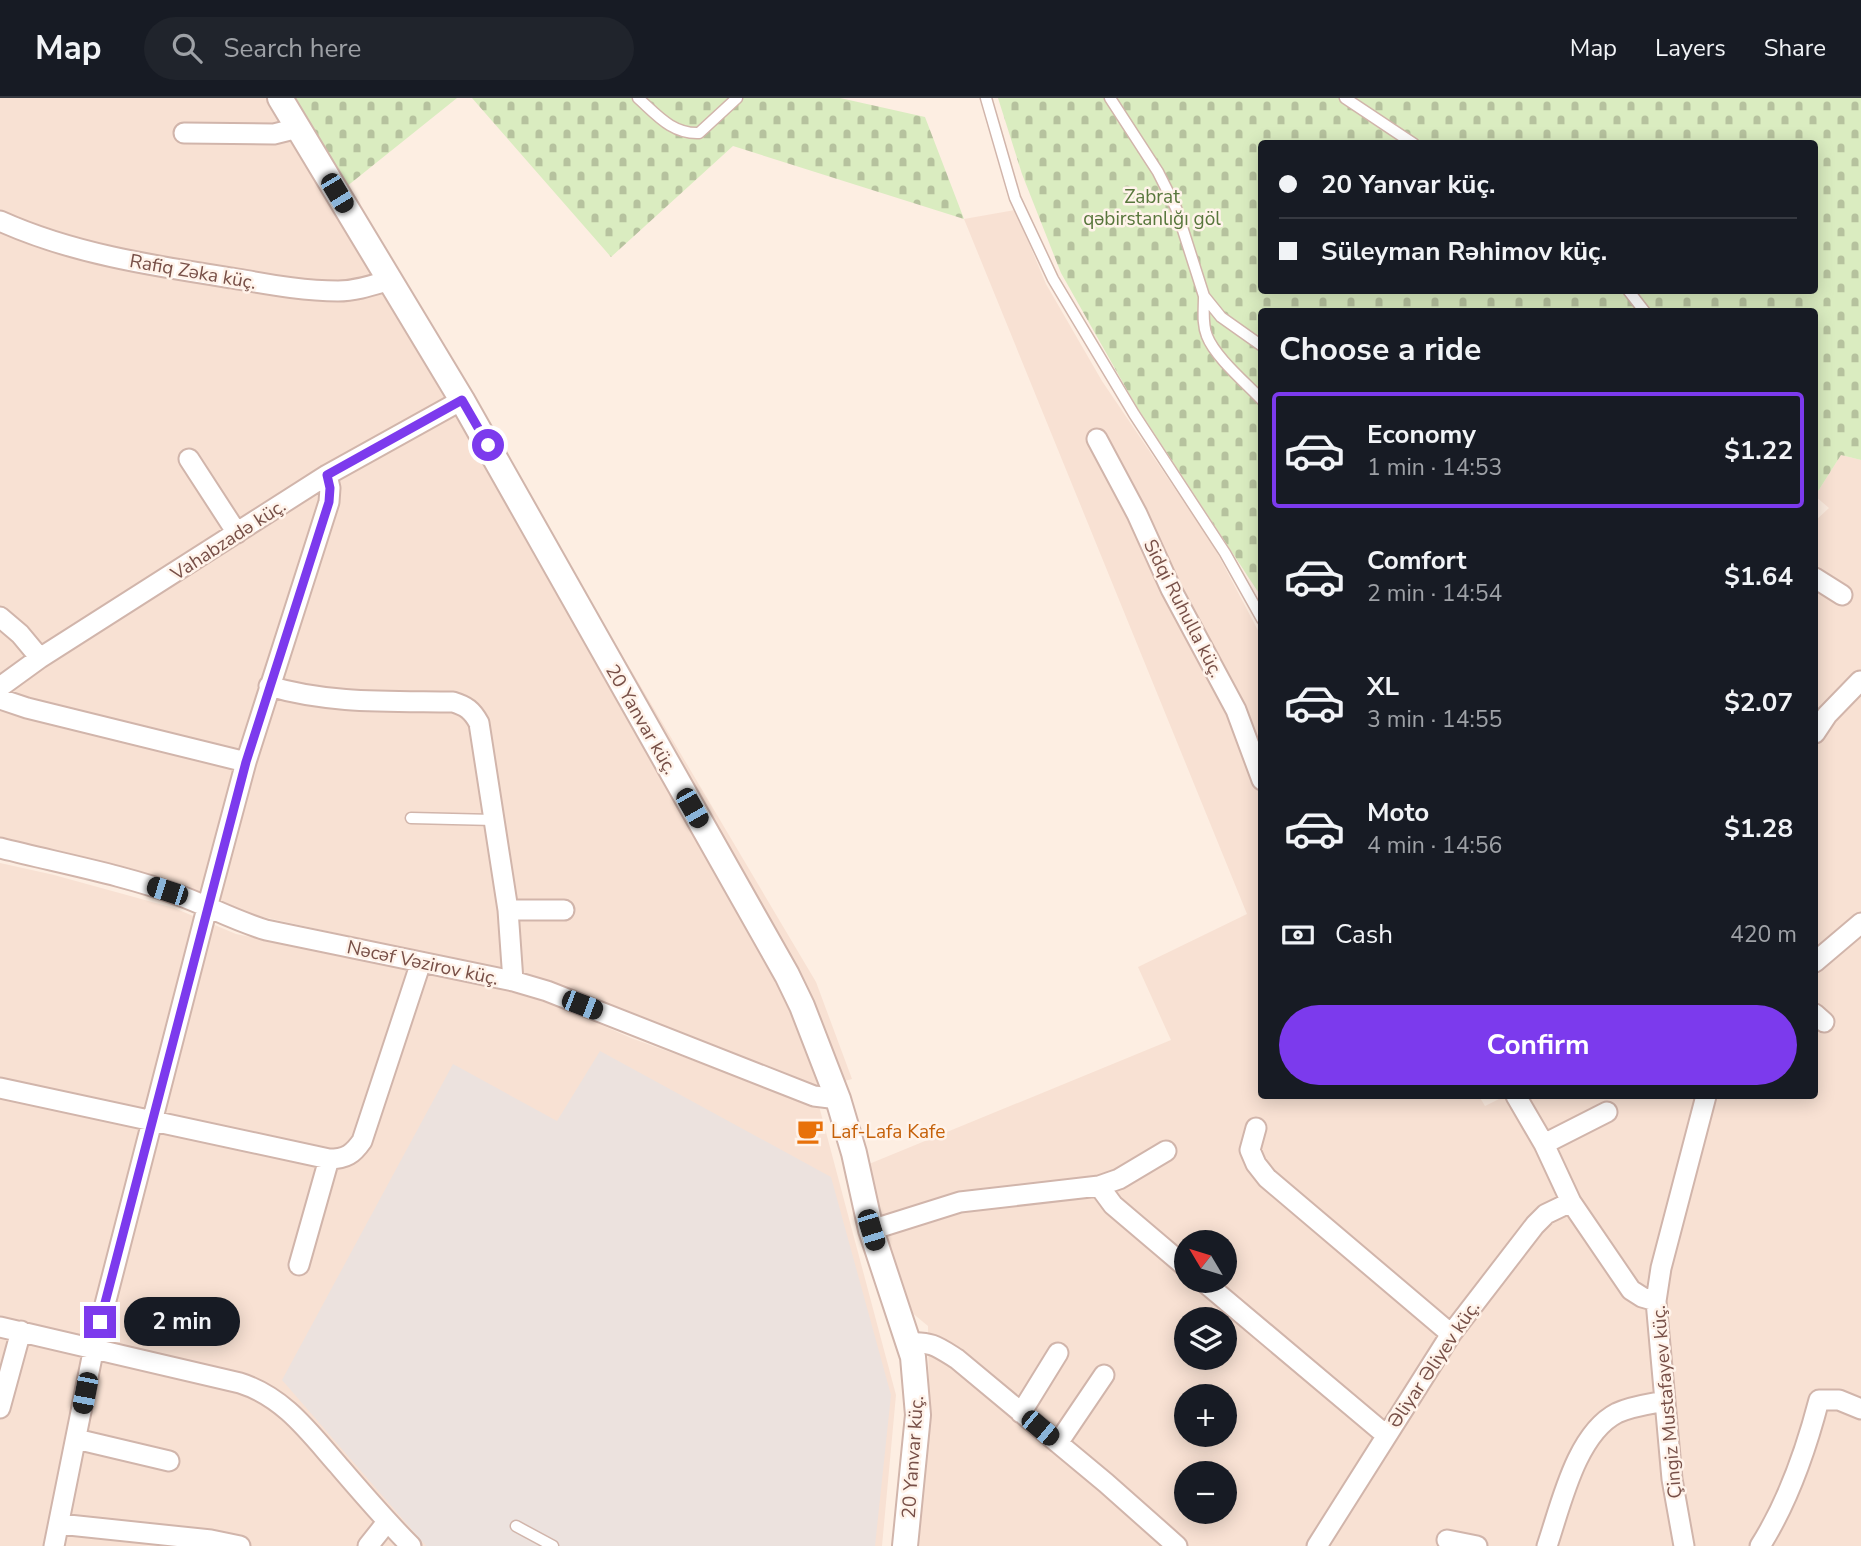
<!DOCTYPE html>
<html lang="en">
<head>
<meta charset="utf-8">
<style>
  :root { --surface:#171b24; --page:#20242c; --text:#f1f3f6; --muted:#9ea1a6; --line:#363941; --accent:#7c3aed }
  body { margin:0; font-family:"Nunito Sans",sans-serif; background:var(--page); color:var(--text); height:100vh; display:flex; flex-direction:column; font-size:26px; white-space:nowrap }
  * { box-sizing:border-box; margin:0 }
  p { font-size:23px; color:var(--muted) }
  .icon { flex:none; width:38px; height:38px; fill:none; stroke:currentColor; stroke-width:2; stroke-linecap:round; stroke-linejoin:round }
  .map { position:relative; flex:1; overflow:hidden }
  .side { position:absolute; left:1258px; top:210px; width:560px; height:791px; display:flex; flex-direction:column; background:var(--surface); border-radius:7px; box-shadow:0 4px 18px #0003 }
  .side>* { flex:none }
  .guide { position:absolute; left:1258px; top:42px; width:560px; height:154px; border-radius:7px; box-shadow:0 4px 18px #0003; display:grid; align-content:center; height:154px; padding:0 21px; background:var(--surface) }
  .needle { width:46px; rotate:308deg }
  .fabs { position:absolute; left:1174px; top:1132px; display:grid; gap:14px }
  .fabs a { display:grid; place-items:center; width:63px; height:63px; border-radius:50%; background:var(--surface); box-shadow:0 4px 18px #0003; font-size:35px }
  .end { position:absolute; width:32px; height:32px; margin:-16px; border:9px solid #7c3aed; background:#fff; box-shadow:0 0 0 4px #fff }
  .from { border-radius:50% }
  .bubble { position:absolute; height:49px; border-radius:24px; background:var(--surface); box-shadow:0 4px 18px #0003; font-size:23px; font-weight:700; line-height:49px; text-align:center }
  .car { position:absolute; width:21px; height:42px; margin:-21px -10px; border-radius:9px; box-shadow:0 0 5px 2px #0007; background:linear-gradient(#222 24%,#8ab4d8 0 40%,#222 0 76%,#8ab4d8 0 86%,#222 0) }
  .guide b { display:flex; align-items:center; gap:24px; height:66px; font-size:26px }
  .guide b+b { border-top:2px solid var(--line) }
  .guide i { width:18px; height:18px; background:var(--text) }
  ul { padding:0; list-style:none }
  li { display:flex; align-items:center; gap:21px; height:116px; margin:0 14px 10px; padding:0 7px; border:4px solid transparent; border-radius:7px }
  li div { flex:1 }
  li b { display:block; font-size:26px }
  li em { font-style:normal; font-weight:700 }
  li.selected { border-color:var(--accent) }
  li>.icon { width:63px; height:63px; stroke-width:1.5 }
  h2 { padding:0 21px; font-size:32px; line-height:84px }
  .pay { display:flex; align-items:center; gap:18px; height:77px; padding:0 21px; font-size:26px }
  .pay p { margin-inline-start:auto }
  .button { display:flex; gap:14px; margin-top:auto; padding:14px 21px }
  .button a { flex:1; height:80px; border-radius:42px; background:var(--accent); color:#fff; font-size:28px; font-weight:700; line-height:80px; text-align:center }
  header { display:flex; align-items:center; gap:42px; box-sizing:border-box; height:98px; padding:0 35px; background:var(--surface); border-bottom:2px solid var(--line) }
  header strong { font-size:33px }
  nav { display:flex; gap:38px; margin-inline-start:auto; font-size:24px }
  .search { width:490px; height:63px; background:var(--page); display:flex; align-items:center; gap:18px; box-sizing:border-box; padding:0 24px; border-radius:38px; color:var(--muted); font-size:26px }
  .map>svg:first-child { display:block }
  .residential { fill:#f8e1d3; fill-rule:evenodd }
  .industrial { fill:#ece2de }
  .cemetery { fill:url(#cemetery-stones); fill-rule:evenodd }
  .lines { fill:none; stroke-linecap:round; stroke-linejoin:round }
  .service-casing { stroke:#d1b5ab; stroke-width:13 }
  .minor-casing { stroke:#d1b5ab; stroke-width:23 }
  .tertiary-casing { stroke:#d1b5ab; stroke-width:28 }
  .service { stroke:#fff; stroke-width:10 }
  .minor { stroke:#fff; stroke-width:19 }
  .tertiary { stroke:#fff; stroke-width:24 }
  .route { stroke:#7c3aed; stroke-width:9 }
  .labels { text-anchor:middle; stroke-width:5; stroke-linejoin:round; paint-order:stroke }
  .park-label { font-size:19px; fill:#58773c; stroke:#fff3ea }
  .street-label { font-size:19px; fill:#774f47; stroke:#fff3ea }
  .food-label { font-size:19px; fill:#c56008; stroke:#fff3ea; text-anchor:start }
</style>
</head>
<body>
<header>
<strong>Map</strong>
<div class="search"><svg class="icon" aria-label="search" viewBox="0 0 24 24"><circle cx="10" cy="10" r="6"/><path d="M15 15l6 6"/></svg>Search here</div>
<nav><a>Map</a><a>Layers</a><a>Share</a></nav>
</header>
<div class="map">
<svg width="1861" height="1448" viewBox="0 0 1861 1448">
  <defs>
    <pattern id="cemetery-stones" width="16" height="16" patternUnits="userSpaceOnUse" patternTransform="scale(1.75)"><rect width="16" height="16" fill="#daecc0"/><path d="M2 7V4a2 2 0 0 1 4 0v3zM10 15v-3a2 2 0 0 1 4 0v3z" fill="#b6c29e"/></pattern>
  </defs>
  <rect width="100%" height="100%" fill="#fdeee2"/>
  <!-- residential -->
  <path class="residential" d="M0 0H292L816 884 852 981 818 990 567 890 499 871 245 815 183 786 0 741Z
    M1015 112 1046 186 1102 283 1213 447 1262 540V998H1479L1485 1008 1505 998H1815V423L1829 410 1815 398 1841 357 1861 362V1448H919L929 1315 928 1228 905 1209 883 1143 869 1066 1171 942 1138 869 1247 816 964 121ZM1186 1144H1225V1183H1186ZM1186 1222H1225V1260H1186ZM1186 1298H1225V1337H1186ZM1186 1376H1225V1414H1186Z
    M0 765 54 777 174 810 236 836 496 889 557 907 631 940 819 1008 896 1297 882 1448H0Z"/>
  <!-- industrial -->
  <path class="industrial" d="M600 953 831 1079 891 1297 875 1448H426L282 1282 453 966 557 1023Z"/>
  <!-- cemetery -->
  <path class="cemetery" d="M292 0H457L346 89Z
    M472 0H840L925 19 964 121 733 48 611 159Z
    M998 0H1861V362L1841 357 1815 398V214H1262V500L1135 306 1061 175 1022 76ZM1262 46H1815V192H1262Z"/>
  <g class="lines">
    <defs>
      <path id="service" d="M638 0C657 17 672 36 699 35L737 0
        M986 0 1015 100 1053 181 1134 316 1225 455 1262 521
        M1110 0 1158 74 1176 110 1204 198 1221 219 1262 248
        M1345 0 1414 46
        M1628 192 1645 214
        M1204 199C1204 212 1202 226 1207 238 1215 259 1246 285 1262 302
        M411 720 494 722
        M516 1428 553 1448"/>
      <path id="minor" d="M184 35 274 36 298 30
        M0 123C73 156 154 168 232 180 267 186 302 193 338 193 356 193 373 187 390 182
        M1097 341 1137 416 1171 491 1236 612 1262 682
        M189 361 237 435
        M1815 480 1842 497
        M0 519 20 536 40 560
        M269 588C329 606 391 603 453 604 466 608 472 612 479 625L508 812 513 883
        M0 589 40 560 327 377 462 302
        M0 601 27 610 246 664
        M1815 635 1827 617 1860 583
        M0 750C59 765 125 777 181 798 210 809 236 823 266 832L513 883 547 893 814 998 838 1001
        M508 812H564
        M1815 864 1861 825
        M1815 916 1824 924
        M0 990 329 1061C346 1061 353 1056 362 1043L421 864
        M1516 998 1544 1046 1571 1104 1631 1192 1642 1199 1656 1203
        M1256 1030 1250 1052 1256 1066 1267 1080 1451 1236
        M1544 1046 1607 1014
        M1099 1088 1113 1107 1186 1169
        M871 1132 960 1104 1099 1088 1119 1081 1166 1053
        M299 1167 329 1061
        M1203 1183 1386 1337
        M0 1229 240 1285C284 1299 309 1334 338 1367 362 1395 385 1422 411 1448
        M908 1245C931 1243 938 1249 957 1261L1106 1385 1177 1448
        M0 1310 21 1233
        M1021 1315 1058 1255
        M76 1341 169 1363
        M1058 1345 1104 1277
        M59 1426 211 1442 240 1448
        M1447 1442 1477 1448
        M54 1448 94 1249 207 810 246 664 329 404 330 390 327 377
        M368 1448 387 1424
        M1317 1448 1451 1236 1535 1127 1546 1116 1571 1104
        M1547 1448C1561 1407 1576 1336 1617 1315 1632 1308 1650 1306 1665 1303
        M1684 1448 1672 1381 1656 1203 1661 1170 1706 998
        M1760 1448C1788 1404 1806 1352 1819 1302H1839L1861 1311"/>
      <path id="tertiary" d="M280 0 462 302 787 877 802 908 838 1001 854 1055 871 1132 913 1259 918 1317 905 1448"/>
    </defs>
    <!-- service casing -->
    <use href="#service" class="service-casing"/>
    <!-- minor casing -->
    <use href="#minor" class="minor-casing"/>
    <!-- tertiary casing -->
    <use href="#tertiary" class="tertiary-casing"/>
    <!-- service -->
    <use href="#service" class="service"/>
    <!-- minor -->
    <use href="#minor" class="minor"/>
    <!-- tertiary -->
    <use href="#tertiary" class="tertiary"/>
  </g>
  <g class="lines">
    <!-- route -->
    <path class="route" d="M100 1224 246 664 329 404 330 390 327 377 462 302 488 347"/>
  </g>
  <!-- icons -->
  <defs>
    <symbol id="cafe-bare" viewBox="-9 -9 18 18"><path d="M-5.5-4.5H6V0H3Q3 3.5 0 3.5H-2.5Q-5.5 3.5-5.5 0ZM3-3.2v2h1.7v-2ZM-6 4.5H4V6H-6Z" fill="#e8710a" stroke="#fff3ea" stroke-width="2.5" paint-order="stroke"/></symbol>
  </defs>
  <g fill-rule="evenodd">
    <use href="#cafe-bare" x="791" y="1014" width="38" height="38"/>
  </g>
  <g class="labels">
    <!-- park labels -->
    <g class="park-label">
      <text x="1152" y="105">Zabrat<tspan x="1152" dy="22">qəbirstanlığı göl</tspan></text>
    </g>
    <!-- street labels -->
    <g class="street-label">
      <text transform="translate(193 173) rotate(10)" y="7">Rafiq Zəka küç.</text>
      <text transform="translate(228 441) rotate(-33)" y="7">Vahabzadə küç.</text>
      <text transform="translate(1184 510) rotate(63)" y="7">Sidqi Ruhulla küç.</text>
      <text transform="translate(642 621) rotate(60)" y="7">20 Yanvar küç.</text>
      <text transform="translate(423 864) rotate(12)" y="7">Nəcəf Vəzirov küç.</text>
      <text transform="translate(1433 1266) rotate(-56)" y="7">Əliyar Əliyev küç.</text>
      <text transform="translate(1666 1304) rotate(-95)" y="7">Çingiz Mustafayev küç.</text>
      <text transform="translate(912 1359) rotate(-86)" y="7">20 Yanvar küç.</text>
    </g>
    <!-- food labels -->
    <g class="food-label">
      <text x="831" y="1040">Laf-Lafa Kafe</text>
    </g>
  </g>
</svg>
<div class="fabs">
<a><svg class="needle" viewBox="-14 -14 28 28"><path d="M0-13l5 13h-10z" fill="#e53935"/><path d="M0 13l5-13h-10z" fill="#9ea1a6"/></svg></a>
<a><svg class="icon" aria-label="layers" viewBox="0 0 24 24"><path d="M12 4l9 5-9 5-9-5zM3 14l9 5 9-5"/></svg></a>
<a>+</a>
<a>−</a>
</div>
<i class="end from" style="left:488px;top:347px"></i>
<i class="end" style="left:100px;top:1224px"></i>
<div class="bubble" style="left:124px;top:1199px;width:116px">2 min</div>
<i class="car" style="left:337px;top:95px;rotate:149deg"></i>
<i class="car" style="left:692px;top:710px;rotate:150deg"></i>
<i class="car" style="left:167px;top:793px;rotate:288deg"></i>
<i class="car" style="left:582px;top:907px;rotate:111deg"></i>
<i class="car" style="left:871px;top:1132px;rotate:163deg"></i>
<i class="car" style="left:85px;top:1295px;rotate:191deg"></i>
<i class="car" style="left:1040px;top:1330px;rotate:130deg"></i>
<div class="guide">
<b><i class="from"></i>20 Yanvar küç.</b>
<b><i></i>Süleyman Rəhimov küç.</b>
</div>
<section class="side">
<h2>Choose a ride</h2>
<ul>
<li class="selected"><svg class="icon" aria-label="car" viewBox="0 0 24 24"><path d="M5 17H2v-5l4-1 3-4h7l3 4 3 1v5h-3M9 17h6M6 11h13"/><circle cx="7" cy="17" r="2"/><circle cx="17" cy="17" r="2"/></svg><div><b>Economy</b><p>1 min · 14:53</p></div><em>$1.22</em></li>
<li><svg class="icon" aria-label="car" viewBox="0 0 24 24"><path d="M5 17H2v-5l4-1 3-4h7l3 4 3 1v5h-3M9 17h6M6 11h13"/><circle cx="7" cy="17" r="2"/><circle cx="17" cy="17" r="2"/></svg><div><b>Comfort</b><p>2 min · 14:54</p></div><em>$1.64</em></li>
<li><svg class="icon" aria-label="car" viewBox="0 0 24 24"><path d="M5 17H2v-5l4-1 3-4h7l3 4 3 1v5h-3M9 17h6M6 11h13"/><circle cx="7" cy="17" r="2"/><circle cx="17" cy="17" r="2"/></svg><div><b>XL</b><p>3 min · 14:55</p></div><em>$2.07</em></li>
<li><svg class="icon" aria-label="car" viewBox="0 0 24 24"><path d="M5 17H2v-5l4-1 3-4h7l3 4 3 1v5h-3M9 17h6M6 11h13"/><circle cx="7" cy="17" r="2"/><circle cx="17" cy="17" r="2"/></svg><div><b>Moto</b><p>4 min · 14:56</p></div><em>$1.28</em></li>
</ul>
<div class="pay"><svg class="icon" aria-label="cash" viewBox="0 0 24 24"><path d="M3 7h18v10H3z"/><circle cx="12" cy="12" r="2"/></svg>Cash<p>420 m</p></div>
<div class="button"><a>Confirm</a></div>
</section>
</div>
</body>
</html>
